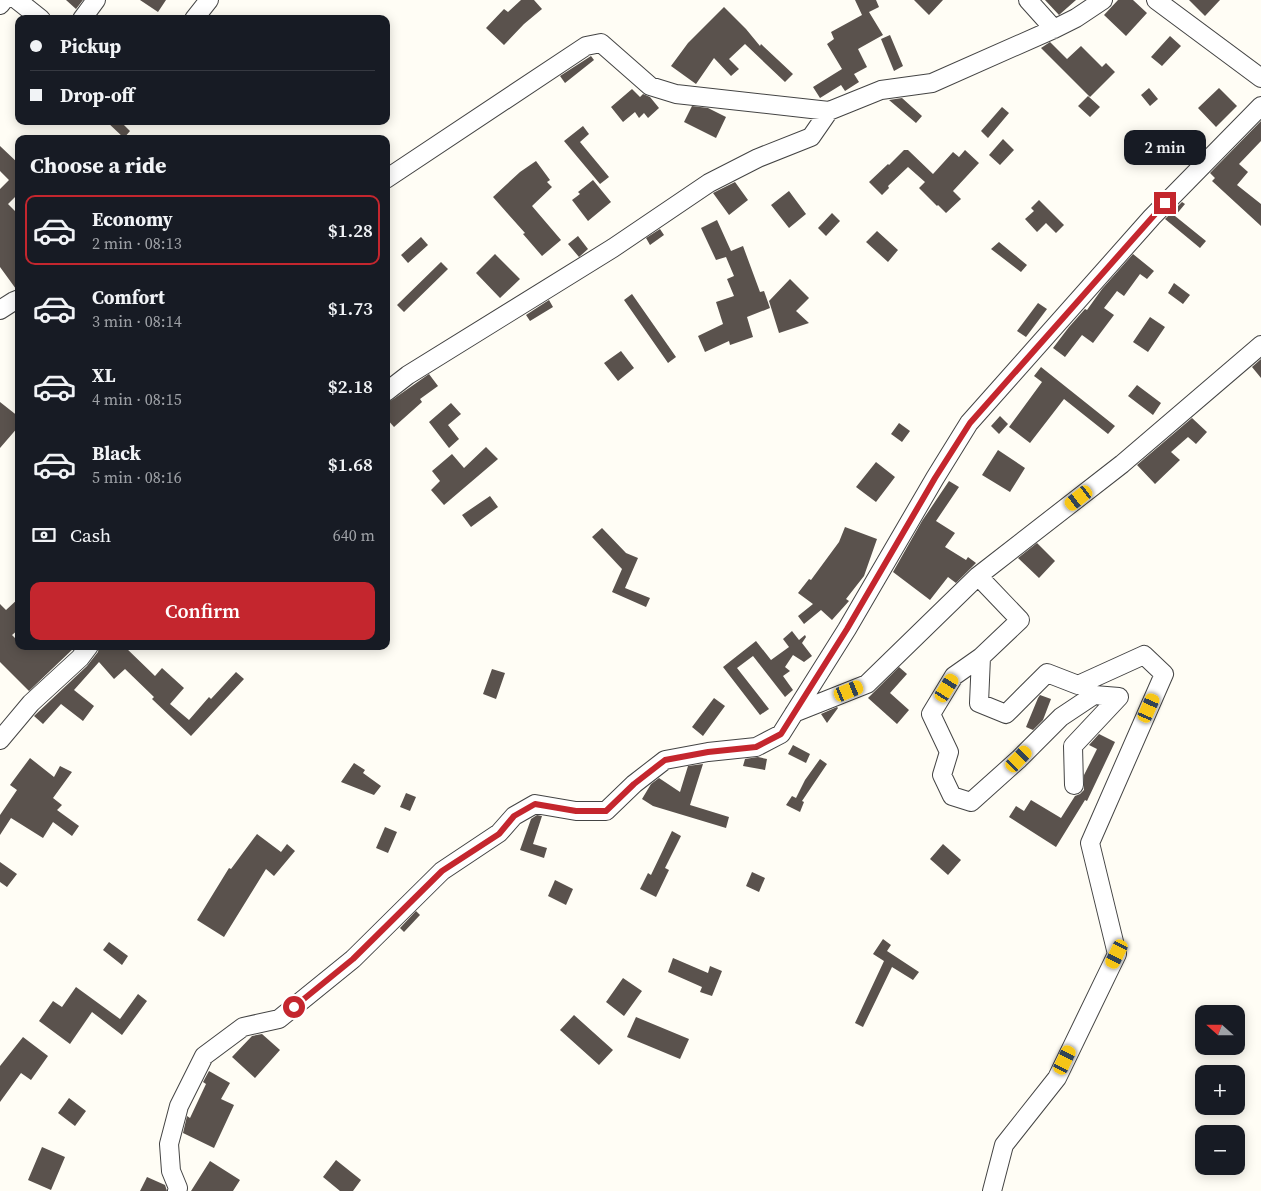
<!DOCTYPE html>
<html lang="en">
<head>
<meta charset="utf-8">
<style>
  :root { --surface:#171b24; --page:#20242c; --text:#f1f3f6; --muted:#9ea1a6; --line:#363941; --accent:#c4262e }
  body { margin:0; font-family:"Source Serif 4",serif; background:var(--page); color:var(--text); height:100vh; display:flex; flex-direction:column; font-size:19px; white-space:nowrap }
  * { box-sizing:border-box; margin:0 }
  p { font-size:16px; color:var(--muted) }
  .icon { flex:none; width:28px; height:28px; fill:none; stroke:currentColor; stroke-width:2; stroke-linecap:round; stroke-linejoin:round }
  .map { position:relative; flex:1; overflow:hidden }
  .side { position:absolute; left:15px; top:135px; width:375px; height:515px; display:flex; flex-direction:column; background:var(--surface); border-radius:10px; box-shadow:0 2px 12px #0003 }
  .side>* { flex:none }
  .banner { position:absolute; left:15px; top:15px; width:375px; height:110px; border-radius:10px; box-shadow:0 2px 12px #0003; display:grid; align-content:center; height:110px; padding:0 15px; background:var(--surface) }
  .needle { width:32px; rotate:291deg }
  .fabs { position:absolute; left:1195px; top:1005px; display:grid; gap:10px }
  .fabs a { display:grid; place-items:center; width:50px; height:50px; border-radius:10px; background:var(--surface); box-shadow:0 2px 12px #0003; font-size:25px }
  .end { position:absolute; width:22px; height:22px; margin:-11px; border:6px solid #c4262e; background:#fff; box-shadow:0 0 0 2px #fff }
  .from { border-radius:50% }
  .bubble { position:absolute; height:35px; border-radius:10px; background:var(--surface); box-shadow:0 2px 12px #0003; font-size:16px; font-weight:600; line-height:35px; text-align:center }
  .car { position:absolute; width:15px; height:30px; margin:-15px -8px; border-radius:6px; box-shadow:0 0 4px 1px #0007; background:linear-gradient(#f5c518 24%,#345 0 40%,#f5c518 0 76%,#345 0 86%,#f5c518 0) }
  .banner b { display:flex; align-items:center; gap:18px; height:48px; font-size:19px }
  .banner b+b { border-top:1px solid var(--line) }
  .banner i { width:12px; height:12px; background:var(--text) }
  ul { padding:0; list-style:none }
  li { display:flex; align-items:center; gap:15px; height:70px; margin:0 10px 8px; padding:0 5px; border:2px solid transparent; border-radius:10px }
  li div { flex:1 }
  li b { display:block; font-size:19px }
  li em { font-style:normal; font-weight:600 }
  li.selected { border-color:var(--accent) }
  li>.icon { width:45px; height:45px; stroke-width:1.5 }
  h2 { padding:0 15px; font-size:22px; line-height:60px }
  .pay { display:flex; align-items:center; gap:12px; height:55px; padding:0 15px; font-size:19px }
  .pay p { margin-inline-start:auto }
  .cta { display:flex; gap:10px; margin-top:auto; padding:10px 15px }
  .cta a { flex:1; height:58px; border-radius:10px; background:var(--accent); color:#fff; font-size:20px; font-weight:600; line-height:58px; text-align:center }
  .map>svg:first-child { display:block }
  .building { fill:#5a524d }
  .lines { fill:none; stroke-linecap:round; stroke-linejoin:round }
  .minor-casing { stroke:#444; stroke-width:20 }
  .minor { stroke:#fff; stroke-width:18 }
  .route { stroke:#c4262e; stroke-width:6 }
</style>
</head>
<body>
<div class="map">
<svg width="1261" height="1191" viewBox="0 0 1261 1191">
  <rect width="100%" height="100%" fill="#fffdf5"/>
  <!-- building -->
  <path class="building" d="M66 0H83L76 9Z
    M140 0H166L158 12Z
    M521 0H534L542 9 524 24 504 45 486 28 504 9 508 12Z
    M855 0H876L879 7 869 12 883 35 858 49 867 67 854 74 859 82 845 91 841 85 820 98 813 87 842 69 827 44 834 39 831 32 862 15Z
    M914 0H943L929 15Z
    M1045 0H1076L1059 15Z
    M1118 0H1133L1147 13 1126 36 1104 15Z
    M1189 0H1220L1205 16Z
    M724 7 746 29 760 46 761 44 793 74 785 82 745 44 729 59 739 69 731 76 714 58 696 84 671 66 688 43Z
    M890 35 903 66 894 71 881 39Z
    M1170 36 1181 46 1162 66 1151 57Z
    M1050 42 1067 59 1081 46 1102 67 1106 63 1115 72 1090 97 1041 48Z
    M591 56 594 60 565 83 560 76Z
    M1149 88 1158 99 1150 106 1141 95Z
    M1219 88 1237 106 1216 127 1198 108Z
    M632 89 640 97 643 94 650 97 659 108 648 118 644 113 639 118 635 112 623 122 611 107Z
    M1088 96 1100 107 1090 117 1078 106Z
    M902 98 922 116 916 123 889 100Z
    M692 106 708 108 726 117 716 138 684 122Z
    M1002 107 1009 113 988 138 981 131Z
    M106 121H120L130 131 124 138Z
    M1261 121V141L1239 164 1248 172 1237 185 1261 204V226L1212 181 1215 178 1210 173Z
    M583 126 589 134 580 142 609 177 600 184 564 141Z
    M1003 139 1014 150 1000 165 989 155Z
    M0 146 19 164V193L8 204 19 215V289H16L0 267V189L9 180 0 171Z
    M904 150H908L933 174 953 152 959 157 965 150 979 163 953 191 961 199 946 213 938 205 937 206 919 188 925 182 908 167 888 186 889 188 882 195 869 182 888 164 889 165Z
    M536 161 550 180 547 182 552 187 532 206 561 240 542 256 523 234 525 233 493 197 520 172Z
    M593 180 611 202 588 221 572 200 580 194 578 192Z
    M735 182 748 200 729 215 713 193Z
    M789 191 806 214 789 228 771 205Z
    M1039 200 1064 225 1056 233 1046 223 1037 232 1025 219 1034 211 1031 208Z
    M1182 202 1185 204 1175 216 1206 241 1200 248 1165 219Z
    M832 213 840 221 826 236 818 228Z
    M717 220 731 251 743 246 760 292 764 291 770 308 747 317 753 337 730 345 729 341 705 352 698 336 723 324 716 302 734 296 727 279 734 276 726 257 716 260 701 228Z
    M660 229 664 235 650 245 646 238Z
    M877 231 898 250 888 262 866 242Z
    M578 236 588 249 579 257 568 244Z
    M421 237 428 245 408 263 401 255Z
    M999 242 1027 265 1021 272 991 249Z
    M495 254 520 279 500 298 476 273Z
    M1133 254 1154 271 1147 279 1140 274 1124 296 1117 291 1104 308 1114 315 1093 343 1082 335 1065 357 1053 348 1069 327 1085 309 1087 310 1102 289Z
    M441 262 448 269 404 312 397 305Z
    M790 279 809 298 796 311 809 323 779 333 769 301Z
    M1174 283 1190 295 1183 304 1168 293Z
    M632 294 676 357 668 363 624 300Z
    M549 300 553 307 530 321 526 315Z
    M1038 303 1047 309 1026 337 1017 331Z
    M1150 317 1165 327 1148 352 1133 342Z
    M621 351 634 368 618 381 604 363Z
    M1261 359V378L1252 367Z
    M1041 367 1115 426 1108 434 1064 399 1030 443 1009 427 1042 382 1034 376Z
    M429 374 438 386 420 399 422 402 394 427 386 418V402L392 400Z
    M1137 385 1161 403 1153 415 1128 396Z
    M0 402 19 417V426L0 448Z
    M451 403 461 414 448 425 459 439 449 448 429 422Z
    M1000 416 1008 424 999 434 991 426Z
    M1192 418 1207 432 1196 444 1188 437 1171 452 1180 460 1155 484 1137 465Z
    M899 423 910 431 902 442 891 434Z
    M486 447 498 459 444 505 431 490 440 481 432 471 452 454 464 468Z
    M998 450 1025 468 1010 492 982 475Z
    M876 462 895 477 876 502 856 487Z
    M949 481 959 487 936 521 955 533 945 547 966 560 968 557 976 563 956 583 948 577 930 600 893 572 922 521Z
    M490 496 498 507 471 527 462 515Z
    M845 527 877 539 864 576 846 599 849 601 832 620 821 610 804 624 798 616 813 604 798 593 809 579 811 580 839 542Z
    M602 528 626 553 638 558 625 588 650 598 646 607 612 592 622 569 592 537Z
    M1037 543 1055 561 1039 578 1018 558Z
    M19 598V629L12 635 19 642V646H76L29 691 0 662V604L6 610Z
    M792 631 799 640 805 635 806 637 802 643 812 656 804 662 793 655 785 667 790 671 783 676 793 690 785 697 753 656 737 668 769 709 760 715 723 667 756 641 771 660 789 647 783 639Z
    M99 646H124L155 676 162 668 184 688 170 704 189 720 209 697 211 699 236 672 244 679 191 736 152 699 154 697 125 669 114 679 99 662 74 690 94 706 83 721 61 704 43 724 34 716 87 666 98 652Z
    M899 667 907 674 890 693 909 710 897 724 868 698Z
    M492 669 505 673 496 699 483 694Z
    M1040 695 1051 699 1043 720 1033 730 1026 727 1038 698Z
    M714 698 725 706 703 736 692 727Z
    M837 707 838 708 827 723 821 714Z
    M1099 734 1115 742 1087 801 1085 800 1056 847 1009 817 1016 806 1024 811 1031 800 1061 818 1075 796 1080 794 1084 790V775L1097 749 1089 745Z
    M793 745 810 754 806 763 788 754Z
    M758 757 767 759 765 770 743 766 745 759Z
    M30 758 54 777 60 766 72 772 53 798 62 805 57 810 79 826 72 836 53 822 43 838 11 818 0 835V815L17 790 10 785Z
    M820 759 827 764 802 801 804 802 800 812 786 805 792 796 796 798 805 780Z
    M354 763 365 770 363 773 381 786 374 795 341 782Z
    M703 764 690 805 729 817 726 828 653 806 642 799 651 784 659 778 680 792 688 766Z
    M406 793 416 797 410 811 400 807Z
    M537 815 542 816 533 844 547 848 544 858 520 850 531 819Z
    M385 827 397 832 388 853 376 848Z
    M672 831 681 836 665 868 669 870 656 897 640 889 648 873 651 875Z
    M257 834 281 852 287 844 295 851 274 876 266 869 224 937 197 920 229 868 231 869Z
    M943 844 961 860 948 875 930 859Z
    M0 862 17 874 7 887 0 882Z
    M752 872 765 878 759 892 746 886Z
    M555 880 573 889 566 905 548 896Z
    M416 911 420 915 404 932 400 928Z
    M883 939 891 945 887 951 919 972 913 980 892 967 863 1027 855 1023 884 961 873 954Z
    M109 942 128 956 122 965 103 950Z
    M673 958 708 973 710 966 722 971 712 996 700 992 702 987 668 972Z
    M623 978 642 991 624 1016 606 1002Z
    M76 987 120 1019 138 994 147 1001 122 1035 92 1012 70 1044 39 1021 53 1001 62 1007Z
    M574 1015 613 1050 599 1065 560 1030Z
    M636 1017 689 1039 680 1059 627 1037Z
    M262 1034 280 1050 255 1078 232 1057 252 1036Z
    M23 1037 48 1056 31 1080 21 1073 0 1102V1066Z
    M209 1071 230 1083 221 1099 234 1105 214 1148 183 1133 187 1116 190 1118 206 1084 203 1082Z
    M69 1098 86 1111 75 1126 58 1113Z
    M42 1147 65 1157 51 1190 28 1180Z
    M336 1160 361 1180 353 1191H340L323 1177Z
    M210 1161 240 1180 233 1191H191Z
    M147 1177 165 1185 167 1191H140Z"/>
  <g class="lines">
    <defs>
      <path id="minor" d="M17 0 41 19
        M1028 0 1054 29
        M1156 0 1261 78
        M0 5 4 0
        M82 19 96 0
        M194 19 209 0
        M386 179 586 46 601 43 650 86 676 94 829 111 881 90 932 83 1054 29 1076 18 1103 0
        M0 310 14 301 19 299
        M386 392 408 375 613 248 709 183 758 158 811 137 829 111
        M978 576 1020 620 981 657 979 703 1006 714 1047 673 1078 685 1144 655 1164 674 1090 843 1117 954 1057 1078 1004 1145 992 1191
        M981 657 954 676 931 714 949 752 942 775 952 796 971 802 1019 759 1061 717 1094 695 1119 697 1073 746 1074 785
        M794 713 867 684 978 576 1122 464 1261 345
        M0 740 31 703 80 658 89 646
        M177 1191 178 1188 171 1171 169 1144 179 1106 204 1056 243 1027 279 1019 353 959 442 871 499 833 514 816 535 804 576 811H606L634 784 665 760 708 752 756 747 781 734 847 629 935 478 969 423 1152 217 1261 106"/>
    </defs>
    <!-- minor casing -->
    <use href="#minor" class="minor-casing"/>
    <!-- minor -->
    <use href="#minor" class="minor"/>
  </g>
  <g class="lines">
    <!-- route -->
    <path class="route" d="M294 1007 353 959 442 871 499 834 514 816 535 804 576 811H606L634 784 665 760 708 752 756 747 781 734 847 629 935 478 970 423 1165 203"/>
  </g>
</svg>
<div class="fabs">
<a><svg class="needle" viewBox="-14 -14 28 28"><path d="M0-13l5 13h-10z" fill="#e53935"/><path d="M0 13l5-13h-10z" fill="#9ea1a6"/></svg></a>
<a>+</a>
<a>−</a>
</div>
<i class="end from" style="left:294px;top:1007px"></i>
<i class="end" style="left:1165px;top:203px"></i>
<div class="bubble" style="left:1124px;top:130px;width:82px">2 min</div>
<i class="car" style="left:1079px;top:498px;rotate:232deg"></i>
<i class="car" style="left:947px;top:688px;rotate:32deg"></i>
<i class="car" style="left:849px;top:691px;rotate:68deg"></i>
<i class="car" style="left:1149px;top:708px;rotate:24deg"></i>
<i class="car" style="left:1019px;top:759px;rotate:44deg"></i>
<i class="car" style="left:1117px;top:954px;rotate:206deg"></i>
<i class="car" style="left:1065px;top:1060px;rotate:26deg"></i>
<div class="banner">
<b><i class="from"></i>Pickup</b>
<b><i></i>Drop-off</b>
</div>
<section class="side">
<h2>Choose a ride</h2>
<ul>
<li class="selected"><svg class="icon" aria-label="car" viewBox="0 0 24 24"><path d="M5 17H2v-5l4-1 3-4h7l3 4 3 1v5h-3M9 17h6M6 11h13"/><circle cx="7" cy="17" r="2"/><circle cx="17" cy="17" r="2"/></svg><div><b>Economy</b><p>2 min · 08:13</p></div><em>$1.28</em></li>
<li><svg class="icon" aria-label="car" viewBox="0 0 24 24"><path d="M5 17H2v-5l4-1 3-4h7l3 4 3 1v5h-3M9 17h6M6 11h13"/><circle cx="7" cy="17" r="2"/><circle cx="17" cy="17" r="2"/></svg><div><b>Comfort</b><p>3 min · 08:14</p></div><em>$1.73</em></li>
<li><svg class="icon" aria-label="car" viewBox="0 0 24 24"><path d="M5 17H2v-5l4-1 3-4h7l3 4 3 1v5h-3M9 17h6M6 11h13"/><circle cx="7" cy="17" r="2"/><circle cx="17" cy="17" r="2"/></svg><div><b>XL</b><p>4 min · 08:15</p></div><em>$2.18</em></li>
<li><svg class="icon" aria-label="car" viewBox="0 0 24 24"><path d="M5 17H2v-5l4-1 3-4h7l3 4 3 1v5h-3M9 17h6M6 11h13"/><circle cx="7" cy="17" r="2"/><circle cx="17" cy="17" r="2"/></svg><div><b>Black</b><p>5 min · 08:16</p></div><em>$1.68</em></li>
</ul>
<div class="pay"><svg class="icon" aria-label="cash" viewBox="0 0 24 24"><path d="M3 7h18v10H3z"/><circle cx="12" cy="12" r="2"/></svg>Cash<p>640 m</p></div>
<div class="cta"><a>Confirm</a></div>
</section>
</div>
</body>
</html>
